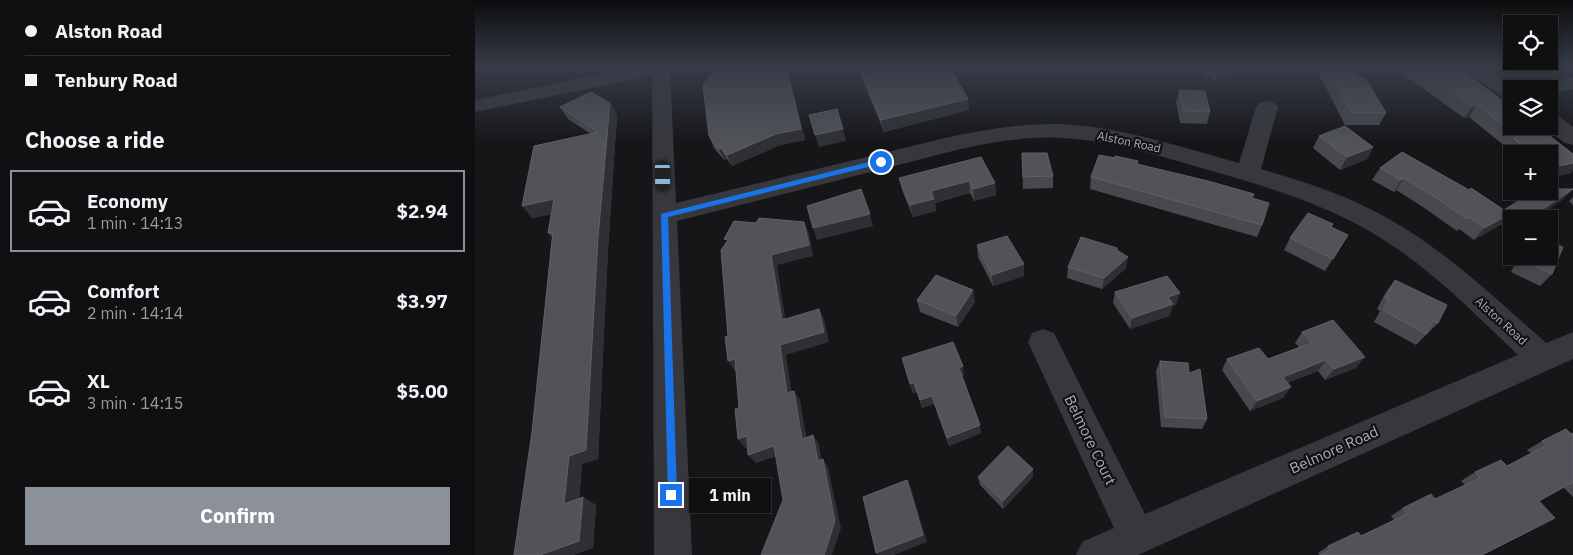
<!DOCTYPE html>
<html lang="en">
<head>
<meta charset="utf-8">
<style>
  :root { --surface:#101012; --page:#1e1e20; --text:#f1f3f6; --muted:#9c9d9f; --line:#303032; --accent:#8c9099 }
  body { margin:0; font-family:"IBM Plex Sans",sans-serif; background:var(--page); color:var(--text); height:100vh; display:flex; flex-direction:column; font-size:19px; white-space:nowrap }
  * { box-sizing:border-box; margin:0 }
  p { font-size:16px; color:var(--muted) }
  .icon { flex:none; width:28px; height:28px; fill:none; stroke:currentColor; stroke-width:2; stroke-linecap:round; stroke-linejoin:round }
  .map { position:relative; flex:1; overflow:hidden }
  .drawer { display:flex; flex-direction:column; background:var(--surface); width:475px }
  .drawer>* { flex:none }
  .top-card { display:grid; align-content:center; height:110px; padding:0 25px; background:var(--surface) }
  .controls { position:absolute; left:1028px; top:15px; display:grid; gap:10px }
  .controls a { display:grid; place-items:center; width:55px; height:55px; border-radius:0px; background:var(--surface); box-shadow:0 2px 8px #0003,0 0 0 1px var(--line); font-size:25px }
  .end { position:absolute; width:22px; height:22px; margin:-11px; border:6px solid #1a73e8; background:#fff; box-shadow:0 0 0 2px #fff }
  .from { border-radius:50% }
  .bubble { position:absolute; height:35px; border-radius:0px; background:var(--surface); box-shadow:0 2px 8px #0003,0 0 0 1px var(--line); font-size:16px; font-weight:700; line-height:35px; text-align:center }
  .car { position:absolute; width:15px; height:30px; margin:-15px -8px; border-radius:6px; box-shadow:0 0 4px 1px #0007; background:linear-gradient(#222 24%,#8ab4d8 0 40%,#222 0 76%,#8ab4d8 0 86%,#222 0) }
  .top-card b { display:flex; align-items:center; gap:18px; height:48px; font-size:19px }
  .top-card b+b { border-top:1px solid var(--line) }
  .top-card i { width:12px; height:12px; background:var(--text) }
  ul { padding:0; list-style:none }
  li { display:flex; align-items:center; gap:15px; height:82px; margin:0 10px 8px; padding:0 15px; border:2px solid transparent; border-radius:0px }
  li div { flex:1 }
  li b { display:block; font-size:19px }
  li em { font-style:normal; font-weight:700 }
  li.selected { border-color:var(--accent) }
  li>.icon { width:45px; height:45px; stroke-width:1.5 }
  h2 { padding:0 25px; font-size:22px; line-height:60px }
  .primary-button { display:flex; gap:10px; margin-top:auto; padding:10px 25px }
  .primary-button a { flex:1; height:58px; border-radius:0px; background:var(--accent); color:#fff; font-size:20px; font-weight:700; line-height:58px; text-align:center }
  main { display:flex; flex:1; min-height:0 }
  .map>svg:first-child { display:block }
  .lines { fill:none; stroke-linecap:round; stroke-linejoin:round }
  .minor { fill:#37383d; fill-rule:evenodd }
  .tertiary { fill:#37383d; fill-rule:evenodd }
  .wall { fill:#47494d }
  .shaded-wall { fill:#2f3033 }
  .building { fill:#525359; stroke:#5f6168 }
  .route { fill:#1a73e8 }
  .labels { text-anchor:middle; stroke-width:4.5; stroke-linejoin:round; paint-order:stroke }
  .street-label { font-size:12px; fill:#a8adb8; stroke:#111113 }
  .near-street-label { font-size:15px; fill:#a8adb8; stroke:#111113 }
</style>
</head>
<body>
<main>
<section class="drawer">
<div class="top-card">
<b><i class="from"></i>Alston Road</b>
<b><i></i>Tenbury Road</b>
</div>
<h2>Choose a ride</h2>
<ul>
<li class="selected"><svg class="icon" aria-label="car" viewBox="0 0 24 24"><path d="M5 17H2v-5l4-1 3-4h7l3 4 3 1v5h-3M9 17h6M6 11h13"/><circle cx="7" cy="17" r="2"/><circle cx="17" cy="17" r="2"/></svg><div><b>Economy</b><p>1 min · 14:13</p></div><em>$2.94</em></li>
<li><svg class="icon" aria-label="car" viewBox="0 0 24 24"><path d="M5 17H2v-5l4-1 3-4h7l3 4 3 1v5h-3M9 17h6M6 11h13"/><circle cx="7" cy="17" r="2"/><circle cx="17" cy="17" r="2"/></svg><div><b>Comfort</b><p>2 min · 14:14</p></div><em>$3.97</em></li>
<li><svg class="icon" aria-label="car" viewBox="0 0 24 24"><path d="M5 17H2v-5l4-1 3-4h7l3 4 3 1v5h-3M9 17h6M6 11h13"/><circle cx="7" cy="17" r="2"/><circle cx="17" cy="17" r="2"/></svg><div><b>XL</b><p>3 min · 14:15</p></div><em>$5.00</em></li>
</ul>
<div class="primary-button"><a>Confirm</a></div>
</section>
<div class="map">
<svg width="1098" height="555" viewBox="0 0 1098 555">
  <rect width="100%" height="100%" fill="#161618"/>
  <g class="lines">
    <!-- minor -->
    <path class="minor" d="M177 66H193L195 68 201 203 466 139C506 130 546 123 586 124 647 127 706 147 764 163L781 107 785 103 792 101 799 103 803 107 786 169C826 181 866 193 903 213 966 246 1018 296 1071 343L1098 332V359L663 555H601L607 542 639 528 553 342 557 333 568 329 579 333 670 514 1043 355C1001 315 960 273 912 242 854 204 789 186 723 167 678 154 634 140 587 138 553 136 519 142 486 149L202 221 217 555H179Z
      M986 66H1009L1043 89H1036V99L1029 97 989 70Z
      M1098 77V89L1074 94V89H1060L1063 85Z
      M1074 113 1082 115 1098 127V145L1090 143 1068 126H1074Z"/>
    <!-- tertiary -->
    <path class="tertiary" d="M166 66H205L202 70 195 72 0 112V100Z"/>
  </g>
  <!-- wall -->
  <path class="wall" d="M382 66H474L493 99 494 110 409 132Z
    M718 66H769L768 67 740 81 718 67Z
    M840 66H865L911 113 904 125H870Z
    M927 66H980L1098 154V170L1096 173 1074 178V154H1036V157L1029 150 1031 147 994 117 989 118 924 71Z
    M312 71 316 82 330 140 305 145 257 166 252 159 249 160 239 148 234 136Z
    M704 90 735 112 732 124 705 123 701 102Z
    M135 103 142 115 133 249 123 459 107 464 104 499 121 505 118 548 57 432 77 237 73 233 77 214 57 218 116 134 93 119 85 107Z
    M844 136 898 147 892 159 865 170 838 148Z
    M547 153 578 176V188L548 189Z
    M663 164 777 198 787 225 782 237 615 189 616 177Z
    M905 168 1029 210 1098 189 1087 200 1059 219H1036V231L1025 224 999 240 984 229 982 231 945 205 921 190 919 192 897 180Z
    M424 178 520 183 521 195 499 201 495 193 460 203 461 211 438 217 427 190Z
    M1098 197V205L1094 201Z
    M856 227 873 235 850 271 809 250 815 238Z
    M502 245 549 276 518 286 503 257Z
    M1044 256H1074L1077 274 1065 286 1036 272Z
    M593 267 651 268 627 289 592 278Z
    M920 280 963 323 941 345 899 322 905 311 902 309 911 292Z
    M640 292 701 305 698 306 694 316 655 329 638 303Z
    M442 300 500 302 483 327 445 312Z
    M827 332 881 368 850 380 843 371 812 383 808 398 775 411 747 370 752 359H793L824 347 820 343Z
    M427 358 489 375 487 376 506 433 474 446 459 404 447 408 442 392 438 393Z
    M685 361 714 373 732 419 727 429 686 427 681 371Z
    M1098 433V497L1088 487 1064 501 844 555 843 553 853 546 886 536 919 520 916 516 928 508 960 499 990 485 986 481 1000 472 1032 466 1056 453 1052 450 1067 441Z
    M503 477H558L528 509 505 485Z"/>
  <!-- shaded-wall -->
  <path class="shaded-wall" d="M750 66H769L768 67 740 81 743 69Z
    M312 71 316 82 330 140 305 145 257 166 252 155Z
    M493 99 494 110 409 132 406 120Z
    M135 103 142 115 133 249 123 459 107 464 103 511 89 504 94 456 123 237Z
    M1002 105 994 117 989 118 997 106Z
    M368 129 371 141 344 147 340 135Z
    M898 147 892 159 865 170 872 157Z
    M246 148 252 159 249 160 244 149Z
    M1098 163V170L1096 173 1074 178V169L1075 168Z
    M929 178 921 190 919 192 926 180Z
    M494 181 495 193 460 203 461 211 438 217 435 205 456 191Z
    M520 183 521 195 499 201 498 189Z
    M1098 189 1087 200 1059 219H1053Z
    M79 199 89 211 57 218 47 206Z
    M395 214 398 226 342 240 338 228Z
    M1035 214 1024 226 999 240 1009 228Z
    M329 222 334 233 338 256 302 265 312 330 307 320 296 255Z
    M653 257 651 268 627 289 629 278Z
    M549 264V276L518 286 517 275Z
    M498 290 500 302 483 327 481 316Z
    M705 293 701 305 698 306 694 316 655 329 657 318 693 297Z
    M344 309 349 319 354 342 311 355 318 402 312 393 305 345Z
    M890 357 881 368 850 380 859 369Z
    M260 359 267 369 260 371 253 361Z
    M851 360 843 371 801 387 808 377Z
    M488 366 489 375 485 377 484 368Z
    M439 383 442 392 438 393 435 384Z
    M816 387 808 398 775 411 782 401Z
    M319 391 325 400 333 447 327 439Z
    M457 396 459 404 447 408 445 400Z
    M505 425 506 433 474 446 472 438Z
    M338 435 344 444 348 469 343 461Z
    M272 436 279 445 270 448 263 439Z
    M299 446 306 455 281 463 273 455Z
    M348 459 353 467 366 528 357 555H349Z
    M558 469V477L528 509V501Z
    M432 480 436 488 452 542 419 555H403L401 553Z
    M108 497 121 505 118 548 99 555H65Z"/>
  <!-- building -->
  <path class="building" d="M243 66 312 71 326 129 301 134 252 155 246 148 244 149 234 136 228 85Z
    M384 66H474L493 99 406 120Z
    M738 66H750L743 69Z
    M851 66H865L892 81 911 113H876Z
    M941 66H980L997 78 1036 107V126H1062L1098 154V163L1075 168 1074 166V154H1058L1038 138 1043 137 1002 105 997 106Z
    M704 90 730 91 735 112 708 111Z
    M116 92 135 103 123 237 111 450 94 456 89 504 108 497 104 541 65 555H39L57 432 78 232 73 233 79 199 47 206 59 146 123 132 85 107Z
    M362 109 368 129 340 135 334 115Z
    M870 126 898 147 872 157 844 136Z
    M927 152 994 190 996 188 1035 214 1009 228 994 217 992 219 954 193 929 178 926 180 905 168Z
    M547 153H572L578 176 548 177Z
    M624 155 640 158V156L663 161 662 164 733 181 779 194 777 198 794 203 787 225 616 177Z
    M506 157 520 183 498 189 494 181 456 191 459 199 435 205 424 178Z
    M386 189 395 214 338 228 332 206Z
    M1074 189H1098L1053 219H1043L1029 210 1059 191H1074Z
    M833 213 858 224 856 227 873 235 858 259 815 238Z
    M284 218 329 222 334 245 296 255 307 320 344 309 349 332 305 345 312 393 319 391 327 439 338 435 343 461 348 459 360 521 349 555H286L308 500 299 446 273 455 272 436 263 439 260 409 264 408 260 359 253 361 250 337 253 336 246 250 253 240 249 239 259 221 281 223Z
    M532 236 549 264 517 275 502 245Z
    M606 237 642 248V250L653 257 629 278 593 267Z
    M1074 241 1088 247 1077 274 1047 260 1049 256H1074Z
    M461 275 498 290 481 316 442 300Z
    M692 276 705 293 693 297 698 304 657 318 640 292Z
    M920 280 972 305 963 323 958 321 951 334 908 310 914 300 910 298Z
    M858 320 890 357 859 369 851 360 808 377 816 387 782 401 752 359 784 348 793 359 837 343 827 332Z
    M478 342 488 366 484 368 505 425 472 438 457 396 445 400 439 383 435 384 427 358Z
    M685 361 713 363 714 373 725 369 732 419 690 417Z
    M1091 429 1096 434 1098 433V482L1064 501 1080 518 1007 555H845L855 550 853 546 883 532 886 536 932 514 928 508 956 494 960 499 1005 478 1000 472 1026 460 1032 466 1072 445 1067 441Z
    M533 446 558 469 528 501 503 477Z
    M432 480 448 535 401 553 388 497Z"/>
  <!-- sky -->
  <linearGradient id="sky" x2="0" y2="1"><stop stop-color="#0c0c0d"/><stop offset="0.46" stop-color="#363c48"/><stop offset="1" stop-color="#363c48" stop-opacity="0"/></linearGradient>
  <rect width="1098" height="144" fill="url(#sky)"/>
  <!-- route -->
  <path class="route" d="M406 159 409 160V163L193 217 202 495 200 499 196 500 193 499 186 214Z"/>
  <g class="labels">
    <!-- street labels -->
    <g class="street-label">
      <text transform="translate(654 142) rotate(12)" y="4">Alston Road</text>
      <text transform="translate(1026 321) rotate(42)" y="4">Alston Road</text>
    </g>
    <!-- near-street labels -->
    <g class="near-street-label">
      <text transform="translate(615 440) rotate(64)" y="5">Belmore Court</text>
      <text transform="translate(859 450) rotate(-24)" y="5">Belmore Road</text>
    </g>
  </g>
</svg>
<div class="controls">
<a><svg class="icon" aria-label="locate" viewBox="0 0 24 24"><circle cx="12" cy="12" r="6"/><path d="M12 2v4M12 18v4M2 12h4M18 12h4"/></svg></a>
<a><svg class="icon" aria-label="layers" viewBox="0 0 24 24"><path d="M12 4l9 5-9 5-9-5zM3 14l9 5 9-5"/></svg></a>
<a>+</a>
<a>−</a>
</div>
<i class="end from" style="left:406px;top:162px"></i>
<i class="end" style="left:196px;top:495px"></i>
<div class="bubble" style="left:214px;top:478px;width:82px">1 min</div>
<i class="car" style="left:188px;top:176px;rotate:179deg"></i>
</div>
</main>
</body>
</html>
